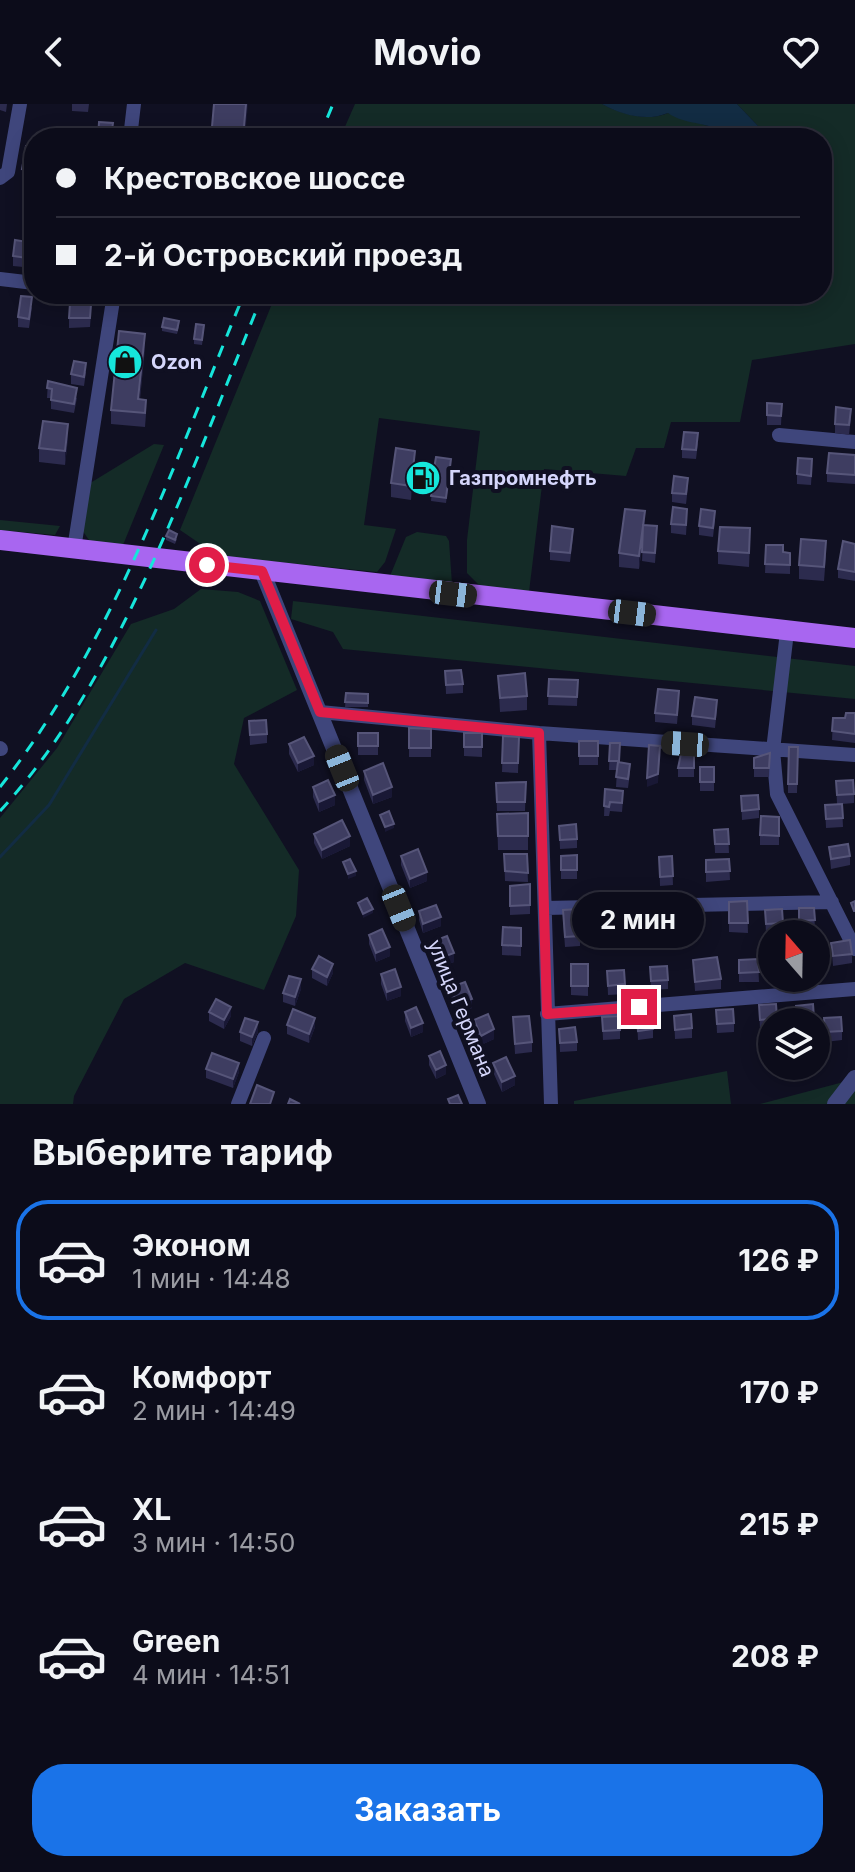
<!DOCTYPE html>
<html lang="ru">
<head>
<meta charset="utf-8">
<style>
  :root { --surface:#0c0c1a; --page:#151523; --text:#f1f3f6; --muted:#9a9ba2; --line:#2c2c39; --accent:#1a73e8 }
  body { margin:0; font-family:Inter,sans-serif; background:var(--page); color:var(--text); height:100vh; display:flex; flex-direction:column; font-size:30px; white-space:nowrap }
  * { box-sizing:border-box; margin:0 }
  p { font-size:26px; color:var(--muted) }
  .icon { flex:none; width:44px; height:44px; fill:none; stroke:currentColor; stroke-width:2; stroke-linecap:round; stroke-linejoin:round }
  .map { position:relative; height:1000px; overflow:hidden }
  .details { display:flex; flex-direction:column; background:var(--surface); flex:1 }
  .details>* { flex:none }
  .guide { position:absolute; left:24px; top:24px; width:808px; height:176px; border-radius:32px; box-shadow:0 4px 20px #0003,0 0 0 2px var(--line); display:grid; align-content:center; height:176px; padding:0 32px; background:var(--surface) }
  .needle { width:52px; rotate:340deg }
  .fabs { position:absolute; left:758px; top:816px; display:grid; gap:16px }
  .fabs a { display:grid; place-items:center; width:72px; height:72px; border-radius:50%; background:var(--surface); box-shadow:0 4px 20px #0003,0 0 0 2px var(--line); font-size:40px }
  .end { position:absolute; width:36px; height:36px; margin:-18px; border:10px solid #e11d48; background:#fff; box-shadow:0 0 0 4px #fff }
  .from { border-radius:50% }
  .bubble { position:absolute; height:56px; border-radius:28px; background:var(--surface); box-shadow:0 4px 20px #0003,0 0 0 2px var(--line); font-size:26px; font-weight:700; line-height:56px; text-align:center }
  .car { position:absolute; width:24px; height:48px; margin:-24px -12px; border-radius:10px; box-shadow:0 0 6px 2px #0007; background:linear-gradient(#222 24%,#8ab4d8 0 40%,#222 0 76%,#8ab4d8 0 86%,#222 0) }
  .guide b { display:flex; align-items:center; gap:28px; height:76px; font-size:30px }
  .guide b+b { border-top:2px solid var(--line) }
  .guide i { width:20px; height:20px; background:var(--text) }
  ul { padding:0; list-style:none }
  li { display:flex; align-items:center; gap:24px; height:120px; margin:0 16px 12px; padding:0 16px; border:4px solid transparent; border-radius:32px }
  li div { flex:1 }
  li b { display:block; font-size:30px }
  li em { font-style:normal; font-weight:700 }
  li.active { border-color:var(--accent) }
  li>.icon { width:72px; height:72px; stroke-width:1.5 }
  h2 { padding:0 32px; font-size:36px; line-height:96px }
  .cta { display:flex; gap:16px; margin-top:auto; padding:16px 32px }
  .cta a { flex:1; height:92px; border-radius:32px; background:var(--accent); color:#fff; font-size:32px; font-weight:700; line-height:92px; text-align:center }
  header { display:flex; justify-content:space-between; align-items:center; height:104px; padding:0 32px; background:var(--surface); font-size:36px; font-weight:700 }
  .map>svg:first-child { display:block }
  .green { fill:#142b27 }
  .water { fill:#122c43 }
  .lines { fill:none; stroke-linecap:round; stroke-linejoin:round }
  .stream { stroke:#122c43; stroke-width:3 }
  .minor { stroke:#3f467c; stroke-width:14 }
  .tertiary { stroke:#3f467c; stroke-width:16 }
  .primary { stroke:#a866f0; stroke-width:20 }
  .rail { stroke:#16e6db; stroke-width:3; stroke-dasharray:12 10; stroke-linecap:butt }
  .wall { fill:#2c2b4e }
  .shaded-wall { fill:#191835 }
  .building { fill:#3e3d61; stroke:#565579; stroke-width:2 }
  .route { stroke:#e11d48; stroke-width:10 }
  .labels { text-anchor:middle; stroke-width:8; stroke-linejoin:round; paint-order:stroke }
  .poi-label { font-size:20px; font-weight:bold; fill:#d5d6fb; stroke:#101022; text-anchor:start }
  .street-label { font-size:20px; fill:#d5d6fb; stroke:#101022 }
</style>
</head>
<body>
<header><svg class="icon" aria-label="back" viewBox="0 0 24 24"><path d="M15 5l-7 7 7 7"/></svg>Movio<svg class="icon" aria-label="heart" viewBox="0 0 24 24"><path d="M12 20l-8-8c-3-5 5-10 8-4 3-6 11-1 8 4z"/></svg></header>
<div class="map">
<svg width="855" height="1000" viewBox="0 0 855 1000">
  <rect width="100%" height="100%" fill="#101022"/>
  <!-- green -->
  <path class="green" d="M355 0H602C621 10 648 18 668 9L723 27 729 34H340Z
    M737 0H855V240L752 256 740 318H671L664 344H636L626 372 544 365 529 488 480 482 467 469V436L480 327 379 314 364 421 396 425 385 458 377 468 218 452 180 426 276 190H822V34H760L758 22Z
    M154 340 164 341 123 441 91 439 80 423 87 381Z
    M0 416 60 422 55 431 0 426Z
    M417 428 446 432 449 437 452 480 390 472 406 433Z
    M201 485 238 488 260 497 297 586 244 614 234 660 299 766 296 812 264 886 185 859 124 895 74 992 73 1000H0V714L57 644 131 520 174 505Z
    M293 497 855 562V595L343 545 333 528 291 515Z
    M727 967 731 1000H574V997Z
    M855 975V1000H760Z"/>
  <!-- water -->
  <path class="water" d="M602 0H737L758 22 760 34H729C716 17 685 22 668 9 646 18 622 11 602 0Z"/>
  <g class="lines">
    <!-- stream -->
    <path class="stream" d="M0 753 49 701 156 526"/>
    <!-- minor -->
    <path class="minor" d="M130 34 134 0
      M0 74 8 68 20 0
      M0 175 34 179
      M779 331 855 338
      M74 445 114 190
      M787 528 773 646 777 690 855 845
      M320 608 539 629 855 651
      M539 629 551 1000
      M0 644 1 645
      M545 804 832 798
      M547 910 855 885
      M238 1000 264 934"/>
    <!-- tertiary -->
    <path class="tertiary" d="M262 467 478 1000
      M835 1000 855 974"/>
    <!-- primary -->
    <path class="primary" d="M0 436 855 534"/>
    <!-- rail -->
    <path class="rail" d="M319 34 333 0
      M0 683C114 538 174 359 244 190
      M0 707C121 576 195 355 263 190"/>
  </g>
  <!-- wall -->
  <path class="wall" d="M0 0H7L6 8 0 6Z
    M72 0H89L88 8 72 7Z
    M34 43V76L22 74V65Z
    M34 139V164L13 162V152Z
    M174 190H217V192L198 190 197 200 174 198Z
    M32 203 29 224 18 223V213Z
    M91 210 90 223 69 224V214Z
    M179 222 177 230 162 227V223Z
    M204 225 202 241 194 240V235Z
    M145 244 140 295 146 310 145 323 111 320V306Z
    M86 268 84 282 71 280V270Z
    M48 277 77 294 74 309 51 305V294H47Z
    M767 299 782 300 781 321H767Z
    M851 314 849 331 835 329V320Z
    M68 334 65 361 39 358V344Z
    M698 339 696 355 682 354V345Z
    M855 351V380L827 378V369Z
    M451 359 446 399 431 397 432 385 412 382 411 396 391 393V379L415 363 434 365Z
    M812 364 811 381 797 380V370Z
    M688 383 686 400 672 398V389Z
    M687 414 686 431 671 429V420Z
    M715 416 713 433 699 431V422Z
    M645 422 657 432 655 459 642 457 643 436 639 465 619 463V449Z
    M166 432 177 435 175 440 166 436Z
    M573 434 570 458 550 456V447Z
    M750 438 749 463 718 460V447Z
    M855 440V477L838 474V465Z
    M766 441 783 448 790 449V470L765 469Z
    M826 451 824 477 799 475V461Z
    M445 567 463 580V589L446 590Z
    M498 572 527 592V606L500 608Z
    M549 575 578 576 577 602 548 601Z
    M346 589 368 590V603H345Z
    M679 596 677 620 655 618V609Z
    M717 605 715 624 692 621V612Z
    M855 609V639L832 636 833 614H845Z
    M249 617 267 630V639L250 641Z
    M409 624 431 625V653H409Z
    M358 629H378V651H358Z
    M464 629H482V653L464 652Z
    M503 632 519 633 518 669 502 668Z
    M579 637H598V661H579Z
    M610 639H620V659L630 669 628 684 616 683 617 666H609Z
    M289 640 314 661 298 668 289 650Z
    M798 643 797 689H788V680Z
    M694 645V673H678V664Z
    M770 649 769 673H754V654Z
    M700 663H714V687H700Z
    M364 667 392 693 373 700 364 676Z
    M836 677 854 690V699L842 700 843 723 826 724 825 701 837 700Z
    M526 678 525 707H497L496 679Z
    M313 683 335 701 319 708 313 693Z
    M605 685 623 696 622 708 610 707 609 712H604Z
    M741 692 759 705V714L742 716Z
    M528 709V746H498L497 710Z
    M779 713V741H760V731Z
    M559 722 577 735V744L560 745Z
    M728 725 729 749H715L714 726Z
    M314 730 350 742 322 755 314 739Z
    M829 743 850 752V761L831 765Z
    M504 750H527L528 778 505 777Z
    M577 751V775H561V752Z
    M401 752 427 777 410 784 401 761Z
    M672 752 673 781 660 782 659 753Z
    M729 755 730 776 706 778V756Z
    M530 780V810L510 811V782Z
    M595 796 620 824V838L596 839Z
    M747 797 748 829 729 828V798Z
    M799 804H814L815 826H799Z
    M765 806 783 819V828L766 830Z
    M419 807 441 822 423 829 419 816Z
    M686 807H699V830H686Z
    M661 814 658 826 647 824V819Z
    M563 816 580 832V842L565 843Z
    M521 824V852L502 851V841Z
    M369 831 390 852 376 858 369 840Z
    M431 838 454 858 438 864 431 848Z
    M831 839 852 850V859L833 862Z
    M758 855 759 878H739V856Z
    M693 856 721 875V885L695 887Z
    M571 860H588V892L571 891Z
    M650 863 668 876V885L651 886Z
    M312 865 333 869 327 882 312 874Z
    M607 867 625 880V890L608 891Z
    M381 870 401 892 387 897 381 880Z
    M451 883 472 904 457 909 451 892Z
    M301 885 295 902 283 898V889Z
    M776 900 777 918H772V924L760 925 759 901Z
    M813 900 814 918H797L796 902Z
    M716 906 734 919V928L717 929Z
    M209 908 231 912 224 925 209 917Z
    M405 908 423 928 411 933 405 917Z
    M674 912 692 924V934L675 935Z
    M513 913 532 938V948L515 950Z
    M602 913 620 926V935L603 936Z
    M824 914 842 927V936L825 938Z
    M474 916 494 935 481 941 474 926Z
    M637 916 653 925V934L638 936Z
    M287 921 315 923 309 939 287 930Z
    M559 925 577 938V947L560 948Z
    M240 928H258L252 942 240 937Z
    M429 952 446 970 436 975 429 961Z
    M493 959 515 981 502 988 493 968Z
    M206 965 239 968 233 984 206 974Z"/>
  <!-- shaded-wall -->
  <path class="shaded-wall" d="M246 0H248L245 34H243Z
    M145 230V244L138 309V295Z
    M68 320V334L65 361V347Z
    M415 347V361L411 396V382Z
    M645 407V421L639 465V452Z
    M660 642 658 679 647 683V674Z
    M314 652V661L298 668V659Z
    M392 683V693L373 700V691Z
    M335 691V701L319 708V698Z
    M394 720V724L385 728V723Z
    M350 732V742L322 755V746Z
    M356 767V772L348 775V770Z
    M427 768V777L410 784V775Z
    M373 805V809L363 814V810Z
    M441 813V822L423 829V820Z
    M390 843V852L376 858V849Z
    M454 849V858L438 864V855Z
    M333 860V869L327 882V873Z
    M301 875V885L295 902V893Z
    M401 883V892L387 897V888Z
    M472 895V904L457 909V900Z
    M231 903V912L224 925V916Z
    M315 914V923L309 939V930Z
    M258 918V928L252 942V933Z
    M423 919V928L411 933V924Z
    M494 925V935L481 941V932Z
    M239 959V968L233 984V975Z
    M446 961V970L436 975V966Z
    M515 972V981L502 988V978Z"/>
  <!-- building -->
  <path class="building" d="M214 0H246L243 34H211Z
    M99 18 113 19 111 34H98Z
    M26 42 34 43V66L22 65Z
    M15 136 34 139V155L13 152Z
    M21 192 32 193 29 215 18 213Z
    M70 199 91 201 90 214H69Z
    M164 214 179 217 177 226 162 223Z
    M196 220 204 221 202 236 194 235Z
    M119 227 145 230 138 295 146 296 145 309 111 306Z
    M74 257 86 259 84 273 71 270Z
    M48 277 77 284 74 300 51 296 52 285 47 284Z
    M767 299 782 300 781 312 767 311Z
    M836 303 851 305 849 321 835 320Z
    M43 317 68 320 65 347 39 344Z
    M684 328 698 329 696 346 682 345Z
    M396 344 415 347 411 382 391 379Z
    M829 349 855 351V371L827 369Z
    M436 353 451 355 446 394 431 392 433 380 412 378 414 363 434 365Z
    M798 354 812 355 811 372 797 370Z
    M674 372 688 374 686 390 672 389Z
    M673 403 687 405 686 421 671 420Z
    M625 405 645 407 639 452 619 449Z
    M701 405 715 407 713 424 699 422Z
    M643 421 657 422 655 449 642 448Z
    M552 422 573 425 570 449 550 447Z
    M720 423 750 424 749 449 718 447Z
    M169 426 177 430 175 436 166 432Z
    M801 435 826 437 824 463 799 461Z
    M843 437 855 440V468L838 465Z
    M766 441H783V448L790 449V461L765 460Z
    M461 566 463 580 446 581 445 567Z
    M525 569 527 592 500 594 498 572Z
    M549 575 578 576 577 593 548 592Z
    M658 585 679 587 677 611 655 609Z
    M346 589 368 590V599L345 598Z
    M695 593 717 596 715 615 692 612Z
    M846 609H855V630L832 627 833 614H845Z
    M266 616 267 630 250 631 249 617Z
    M409 624 431 625V644H409Z
    M358 629H378V642H358Z
    M464 629H482V643H464Z
    M503 632 519 633 518 659H502Z
    M304 633 314 652 298 659 289 640Z
    M579 637H598V652H579Z
    M610 639H620L619 657H609Z
    M649 641 660 642 658 670 647 674Z
    M789 643H798L797 680H788Z
    M682 645H694V664H678Z
    M770 649 769 664H754V654Z
    M618 658 630 660 628 675 616 673Z
    M383 659 392 683 373 691 364 667Z
    M700 663H714V678H700Z
    M328 676 335 691 319 698 313 683Z
    M853 676 854 690 837 691 836 677Z
    M526 678 525 698H497L496 679Z
    M605 685 623 687 622 699 610 698 609 703 604 702Z
    M758 691 759 705 742 707 741 692Z
    M842 700 843 714 826 715 825 701Z
    M389 707 394 720 385 723 380 711Z
    M528 709V732H498L497 710Z
    M761 712 779 713V732L760 731Z
    M342 716 350 732 322 746 314 730Z
    M576 720 577 735 560 736 559 722Z
    M728 725 729 740H715L714 726Z
    M848 740 850 752 831 755 829 743Z
    M418 745 427 768 410 775 401 752Z
    M504 750H527L528 769 505 767Z
    M577 751V766H561V752Z
    M672 752 673 772 660 773 659 753Z
    M350 755 356 767 348 770 343 758Z
    M729 755 730 767 706 768V756Z
    M530 780V801L510 802V782Z
    M367 794 373 805 363 810 358 799Z
    M619 795 620 824 596 825 595 796Z
    M747 797 748 819H729V798Z
    M855 797V807H854L851 799Z
    M436 801 441 813 423 820 419 807Z
    M799 804H814L815 816 799 817Z
    M578 805 580 832 565 833 563 806Z
    M782 805 783 819 766 820 765 806Z
    M650 807 661 810 658 822 647 819Z
    M686 807H699V821H686Z
    M503 823 521 824V842L502 841Z
    M382 825 390 843 376 849 369 831Z
    M447 832 454 849 438 855 431 838Z
    M850 836 852 850 833 852 831 839Z
    M319 852 333 860 327 873 312 865Z
    M717 853 721 875 695 878 693 856Z
    M758 855 759 868 739 869V856Z
    M571 860H588V882H571Z
    M667 862 668 876 651 877 650 863Z
    M395 865 401 883 387 888 381 870Z
    M624 866 625 880 608 882 607 867Z
    M289 872 301 875 295 893 283 889Z
    M465 878 472 895 457 900 451 883Z
    M216 895 231 903 224 916 209 908Z
    M776 900 777 914 760 916 759 901Z
    M813 900 814 914 797 916 796 902Z
    M416 903 423 919 411 924 405 908Z
    M293 905 315 914 309 930 287 921Z
    M733 905 734 919 717 920 716 906Z
    M488 910 494 925 481 932 474 916Z
    M691 910 692 924 675 926 674 912Z
    M529 912 532 938 515 940 513 913Z
    M619 912 620 926 603 927 602 913Z
    M841 913 842 927 825 928 824 914Z
    M245 914 258 918 252 933 240 928Z
    M652 915 653 925 638 927 637 916Z
    M575 923 577 938 560 939 559 925Z
    M440 947 446 961 436 966 429 952Z
    M212 949 239 959 233 975 206 965Z
    M506 953 515 972 502 978 493 959Z
    M257 981 274 988 270 1000H250Z
    M458 991 462 1000H450L448 995Z
    M290 995 300 1000H288Z"/>
  <g class="lines">
    <!-- route -->
    <path class="route" d="M207 461 262 467 320 608 539 629 547 910 639 903"/>
  </g>
  <!-- icons -->
  <defs>
    <symbol id="shop-disc" viewBox="-11 -11 22 22"><circle r="9.5" fill="#16e6db" stroke="#101022"/><path d="M-5-2.5h2.3a2.7 3.5 0 0 1 5.4 0H5L5.5 6h-11ZM-1.5-2.5h3a1.5 2.3 0 0 0-3 0Z" fill="#111"/></symbol>
    <symbol id="fuel-disc" viewBox="-11 -11 22 22"><circle r="9.5" fill="#16e6db" stroke="#101022"/><path d="M-5.5-6h7V0h2V4h1.3V-2.5L3-4.5l.8-.8L6-3V5H2.5V1h-1V6h-7ZM-4.2-4.7v3.2H.2V-4.7Z" fill="#111"/></symbol>
  </defs>
  <g fill-rule="evenodd">
    <use href="#shop-disc" x="105" y="238" width="40" height="40"/>
    <use href="#fuel-disc" x="403" y="354" width="40" height="40"/>
  </g>
  <g class="labels">
    <!-- poi labels -->
    <g class="poi-label">
      <text x="151" y="265">Ozon</text>
      <text x="449" y="381">Газпромнефть</text>
    </g>
    <!-- street labels -->
    <g class="street-label">
      <text transform="translate(461 904) rotate(68)" y="7">улица Германа</text>
    </g>
  </g>
</svg>
<div class="fabs">
<a><svg class="needle" viewBox="-14 -14 28 28"><path d="M0-13l5 13h-10z" fill="#e53935"/><path d="M0 13l5-13h-10z" fill="#9a9ba2"/></svg></a>
<a><svg class="icon" aria-label="layers" viewBox="0 0 24 24"><path d="M12 4l9 5-9 5-9-5zM3 14l9 5 9-5"/></svg></a>
</div>
<i class="end from" style="left:207px;top:461px"></i>
<i class="end" style="left:639px;top:903px"></i>
<div class="bubble" style="left:572px;top:788px;width:132px">2 мин</div>
<i class="car" style="left:453px;top:490px;rotate:97deg"></i>
<i class="car" style="left:632px;top:509px;rotate:97deg"></i>
<i class="car" style="left:685px;top:640px;rotate:274deg"></i>
<i class="car" style="left:342px;top:664px;rotate:338deg"></i>
<i class="car" style="left:399px;top:804px;rotate:158deg"></i>
<div class="guide">
<b><i class="from"></i>Крестовское шоссе</b>
<b><i></i>2-й Островский проезд</b>
</div>
</div>
<section class="details">
<h2>Выберите тариф</h2>
<ul>
<li class="active"><svg class="icon" aria-label="car" viewBox="0 0 24 24"><path d="M5 17H2v-5l4-1 3-4h7l3 4 3 1v5h-3M9 17h6M6 11h13"/><circle cx="7" cy="17" r="2"/><circle cx="17" cy="17" r="2"/></svg><div><b>Эконом</b><p>1 мин · 14:48</p></div><em>126 ₽</em></li>
<li><svg class="icon" aria-label="car" viewBox="0 0 24 24"><path d="M5 17H2v-5l4-1 3-4h7l3 4 3 1v5h-3M9 17h6M6 11h13"/><circle cx="7" cy="17" r="2"/><circle cx="17" cy="17" r="2"/></svg><div><b>Комфорт</b><p>2 мин · 14:49</p></div><em>170 ₽</em></li>
<li><svg class="icon" aria-label="car" viewBox="0 0 24 24"><path d="M5 17H2v-5l4-1 3-4h7l3 4 3 1v5h-3M9 17h6M6 11h13"/><circle cx="7" cy="17" r="2"/><circle cx="17" cy="17" r="2"/></svg><div><b>XL</b><p>3 мин · 14:50</p></div><em>215 ₽</em></li>
<li><svg class="icon" aria-label="car" viewBox="0 0 24 24"><path d="M5 17H2v-5l4-1 3-4h7l3 4 3 1v5h-3M9 17h6M6 11h13"/><circle cx="7" cy="17" r="2"/><circle cx="17" cy="17" r="2"/></svg><div><b>Green</b><p>4 мин · 14:51</p></div><em>208 ₽</em></li>
</ul>
<div class="cta"><a>Заказать</a></div>
</section>
</body>
</html>
